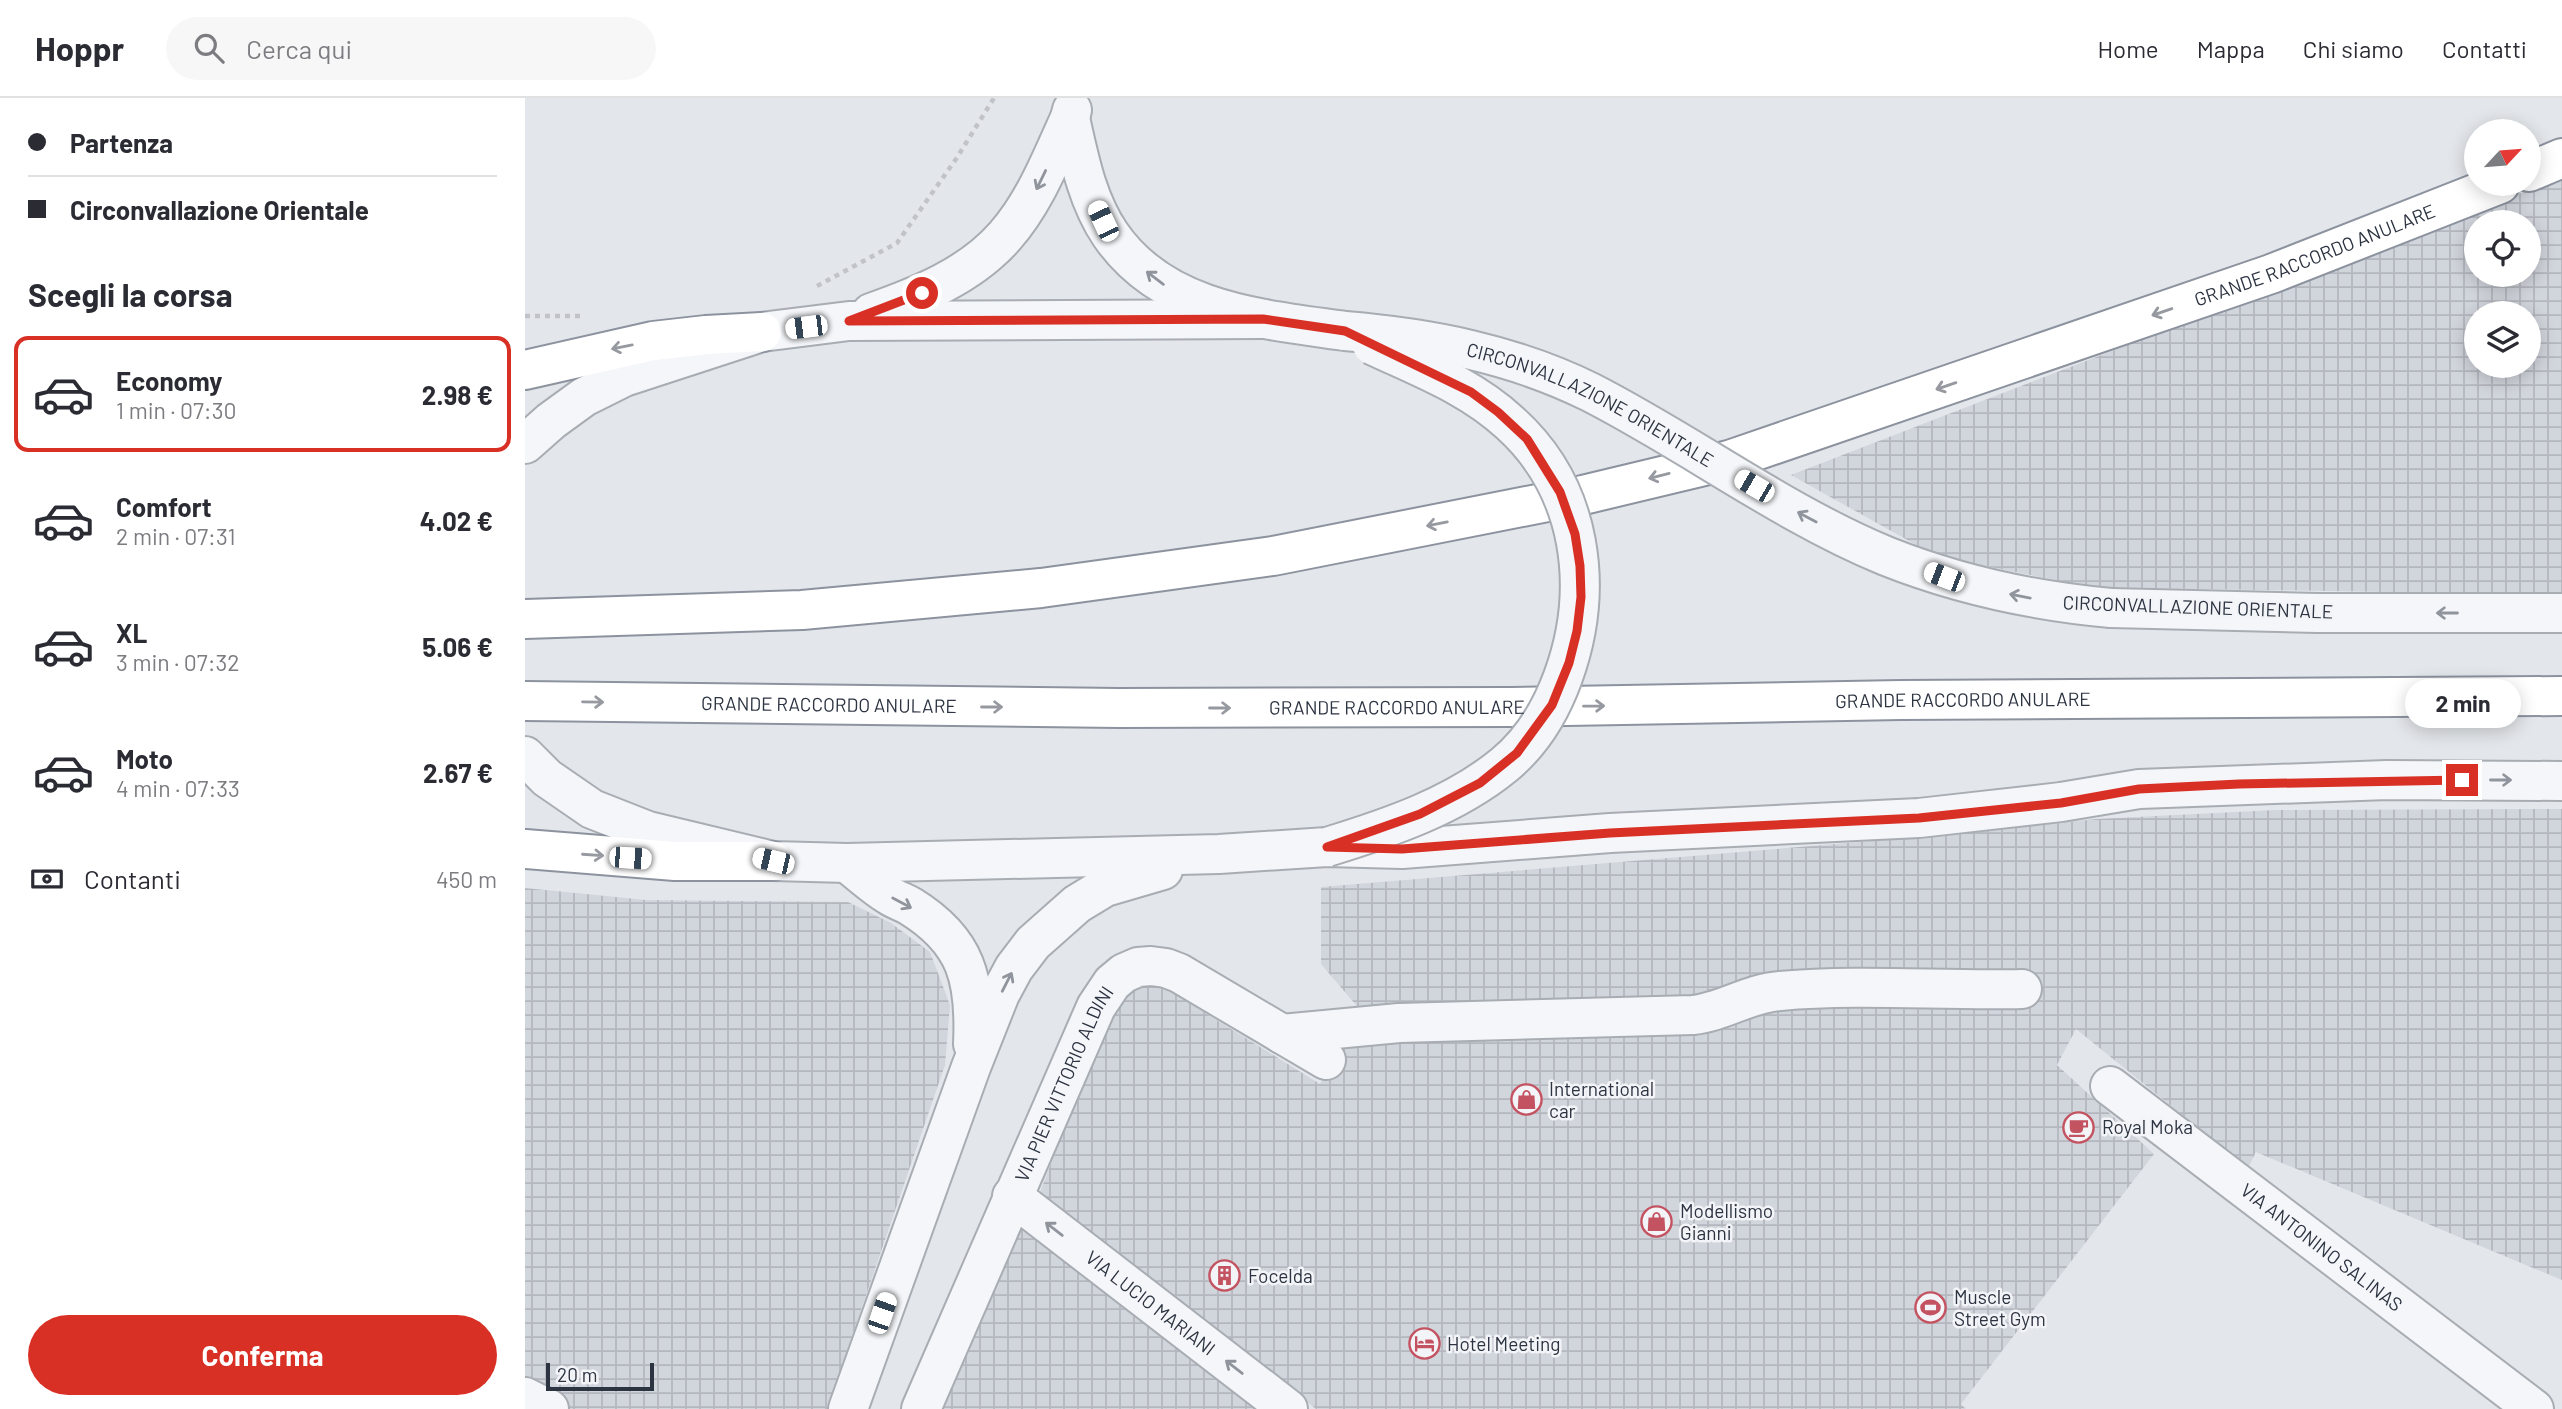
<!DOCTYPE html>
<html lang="it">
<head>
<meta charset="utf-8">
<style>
  :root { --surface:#fff; --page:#f7f7f7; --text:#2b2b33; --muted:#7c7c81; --line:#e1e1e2; --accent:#d93025 }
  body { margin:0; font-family:Barlow,sans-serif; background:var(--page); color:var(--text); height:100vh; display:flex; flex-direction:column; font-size:26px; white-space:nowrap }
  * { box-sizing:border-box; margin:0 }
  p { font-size:23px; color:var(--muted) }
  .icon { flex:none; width:38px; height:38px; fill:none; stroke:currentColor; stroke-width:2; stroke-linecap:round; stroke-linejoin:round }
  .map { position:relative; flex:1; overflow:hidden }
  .details { display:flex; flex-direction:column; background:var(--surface); width:525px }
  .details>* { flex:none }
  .guide { display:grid; align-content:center; height:154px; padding:0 28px; background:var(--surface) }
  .needle { width:46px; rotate:64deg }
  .controls { position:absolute; left:1939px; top:21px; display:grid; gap:14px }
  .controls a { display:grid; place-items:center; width:77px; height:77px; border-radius:50%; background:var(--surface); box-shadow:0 4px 18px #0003; font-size:35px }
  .scale { position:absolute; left:21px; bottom:18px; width:108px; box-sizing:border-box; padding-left:7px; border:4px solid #2c3341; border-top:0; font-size:19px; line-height:24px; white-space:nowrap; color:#2c3341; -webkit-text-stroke:5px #f3f4f7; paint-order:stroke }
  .end { position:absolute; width:32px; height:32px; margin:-16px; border:9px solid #d93025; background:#fff; box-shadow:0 0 0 4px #fff }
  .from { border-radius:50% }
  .bubble { position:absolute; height:49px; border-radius:24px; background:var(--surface); box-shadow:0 4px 18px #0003; font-size:23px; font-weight:700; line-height:49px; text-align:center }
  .car { position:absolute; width:21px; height:42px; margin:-21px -10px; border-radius:9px; box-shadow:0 0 5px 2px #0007; background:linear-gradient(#fff 24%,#345 0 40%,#fff 0 76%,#345 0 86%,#fff 0) }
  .guide b { display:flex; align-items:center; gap:24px; height:66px; font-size:26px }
  .guide b+b { border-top:2px solid var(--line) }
  .guide i { width:18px; height:18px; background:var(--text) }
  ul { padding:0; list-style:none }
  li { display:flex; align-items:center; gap:21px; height:116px; margin:0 14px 10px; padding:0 14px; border:4px solid transparent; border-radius:14px }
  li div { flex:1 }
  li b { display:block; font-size:26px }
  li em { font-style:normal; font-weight:700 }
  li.selected { border-color:var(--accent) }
  li>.icon { width:63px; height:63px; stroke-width:1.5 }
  h2 { padding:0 28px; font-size:32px; line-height:84px }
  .pay { display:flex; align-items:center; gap:18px; height:77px; padding:0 28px; font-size:26px }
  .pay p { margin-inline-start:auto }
  .primary-button { display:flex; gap:14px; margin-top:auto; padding:14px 28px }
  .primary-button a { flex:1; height:80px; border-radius:42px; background:var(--accent); color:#fff; font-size:28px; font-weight:700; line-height:80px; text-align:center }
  header { display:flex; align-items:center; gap:42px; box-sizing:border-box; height:98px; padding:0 35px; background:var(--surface); border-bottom:2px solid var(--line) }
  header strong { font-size:33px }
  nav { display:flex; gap:38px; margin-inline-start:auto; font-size:24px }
  .search { width:490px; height:63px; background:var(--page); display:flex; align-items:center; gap:18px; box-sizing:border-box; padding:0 24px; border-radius:38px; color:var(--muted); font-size:26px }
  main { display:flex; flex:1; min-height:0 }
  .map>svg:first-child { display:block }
  .industrial { fill:url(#industrial-grid); fill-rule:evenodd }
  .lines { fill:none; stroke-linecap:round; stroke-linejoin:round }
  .minor-casing { stroke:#a8adb4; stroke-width:42 }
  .highway-casing { stroke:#8c939f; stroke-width:42 }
  .path { stroke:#c1c3c9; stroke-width:4.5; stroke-dasharray:5 5; stroke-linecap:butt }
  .minor { stroke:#f5f6f9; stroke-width:38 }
  .highway { stroke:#fff; stroke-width:38 }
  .minor-bridge-casing { stroke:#a8adb4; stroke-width:42; stroke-linecap:butt }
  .minor-bridge { stroke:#f5f6f9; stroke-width:38 }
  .oneway { stroke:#90949d }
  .oneway2 { stroke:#9699a0 }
  .route { stroke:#d93025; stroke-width:9 }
  .labels { text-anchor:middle; stroke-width:5; stroke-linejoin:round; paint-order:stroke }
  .street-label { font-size:19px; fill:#2c3341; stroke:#f3f4f7 }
  .poi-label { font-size:19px; fill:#2c3341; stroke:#f3f4f7; text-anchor:start }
</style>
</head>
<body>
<header>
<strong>Hoppr</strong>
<div class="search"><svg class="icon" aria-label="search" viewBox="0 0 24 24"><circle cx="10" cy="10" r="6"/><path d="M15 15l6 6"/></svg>Cerca qui</div>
<nav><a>Home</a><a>Mappa</a><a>Chi siamo</a><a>Contatti</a></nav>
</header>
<main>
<section class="details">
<div class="guide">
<b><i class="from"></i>Partenza</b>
<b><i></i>Circonvallazione Orientale</b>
</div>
<h2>Scegli la corsa</h2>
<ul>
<li class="selected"><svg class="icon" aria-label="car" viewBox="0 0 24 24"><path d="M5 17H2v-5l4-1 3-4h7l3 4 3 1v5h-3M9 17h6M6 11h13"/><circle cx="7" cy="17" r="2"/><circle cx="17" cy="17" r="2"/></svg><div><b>Economy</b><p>1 min · 07:30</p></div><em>2.98 €</em></li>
<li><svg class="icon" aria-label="car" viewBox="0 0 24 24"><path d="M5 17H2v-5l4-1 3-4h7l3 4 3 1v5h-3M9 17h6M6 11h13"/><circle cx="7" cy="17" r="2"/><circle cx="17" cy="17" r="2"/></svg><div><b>Comfort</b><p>2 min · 07:31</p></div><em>4.02 €</em></li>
<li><svg class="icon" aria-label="car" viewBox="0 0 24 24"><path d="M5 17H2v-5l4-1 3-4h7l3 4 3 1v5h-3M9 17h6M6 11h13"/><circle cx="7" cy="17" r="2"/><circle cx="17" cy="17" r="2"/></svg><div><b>XL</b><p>3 min · 07:32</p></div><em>5.06 €</em></li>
<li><svg class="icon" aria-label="car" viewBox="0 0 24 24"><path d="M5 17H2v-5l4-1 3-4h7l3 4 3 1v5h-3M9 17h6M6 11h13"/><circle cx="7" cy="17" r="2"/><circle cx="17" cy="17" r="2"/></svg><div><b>Moto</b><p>4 min · 07:33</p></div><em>2.67 €</em></li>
</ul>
<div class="pay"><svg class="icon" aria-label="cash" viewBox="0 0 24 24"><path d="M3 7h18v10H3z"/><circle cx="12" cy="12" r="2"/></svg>Contanti<p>450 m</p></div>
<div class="primary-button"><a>Conferma</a></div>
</section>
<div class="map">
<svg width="2037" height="1311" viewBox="0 0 2037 1311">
  <defs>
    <pattern id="industrial-grid" width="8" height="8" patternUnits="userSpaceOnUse" patternTransform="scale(1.75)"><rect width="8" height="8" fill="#d1d5dc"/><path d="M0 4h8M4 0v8" fill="none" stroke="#b4b7be"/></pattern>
  </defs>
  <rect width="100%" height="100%" fill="#e3e6ea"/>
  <!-- industrial -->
  <path class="industrial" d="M2037 79V494L1916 495 1564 489 1411 458 1266 377ZM1951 124H2004V177H1951ZM1951 215H2004V268H1951Z
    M2037 711V1182L1731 1054 1723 1070 1551 931 1532 967 1629 1056 1436 1306 1441 1311H791L514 1097 588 902 619 887H635L795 986 818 944 831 907 796 866V789L1419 737 1571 721 1751 712Z
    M0 790 121 802 323 804 366 825 405 854 425 907 420 967 302 1311H0Z
    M496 1124 738 1311H415Z"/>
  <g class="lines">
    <defs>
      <g id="minor">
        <path d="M545 20C554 60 562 102 585 136 638 214 736 221 820 233"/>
        <path d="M346 215C394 198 445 178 480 138 510 104 526 61 545 20L547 12"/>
        <path d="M0 346 26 323 59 299 99 279 237 234 324 223 738 221"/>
        <path d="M1586 510 1792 515H2037"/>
        <path d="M0 658 22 680 67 711 123 733 248 763 322 765 694 756 802 749 877 751 1085 735 1394 720 1536 704 1614 691 1862 682 2037 683"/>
        <path d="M322 765C336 776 350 789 365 798 371 802 378 804 385 808 442 843 451 882 448 946"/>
        <path d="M757 936 874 925 1168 917C1198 914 1224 895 1255 893 1336 886 1417 893 1497 891"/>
        <path id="s1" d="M1585 988 2009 1311"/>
        <path id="s2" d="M487 1098 763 1311"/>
        <path d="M0 1299 24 1311"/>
        <path d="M323 1311 446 969 475 896 489 870 508 845 552 806 580 789 638 772"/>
        <path id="s3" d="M396 1311 571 909 587 885 599 875 613 869 626 868 641 870 654 875 801 962"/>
      </g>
      <g id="highway">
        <path d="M2004 74 2037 60"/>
        <path d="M0 272 128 243 181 237 237 234"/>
        <path id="s4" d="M0 521 277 512 516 490 748 458 1058 397 1204 362 1746 176 1975 86"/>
        <path id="s5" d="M0 603 594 610 987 609 1376 602 2037 598"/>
        <path d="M0 751 150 763H248"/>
      </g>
    </defs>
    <!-- minor casing -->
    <use href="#minor" class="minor-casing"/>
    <!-- highway casing -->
    <use href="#highway" class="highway-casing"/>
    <!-- path -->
    <path class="path" d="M292 188 372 145 431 61 469 0
      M0 218H58"/>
    <!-- minor -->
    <use href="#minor" class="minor"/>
    <!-- highway -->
    <use href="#highway" class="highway"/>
    <defs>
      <g id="minor-bridge">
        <path id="s6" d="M820 233C905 240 988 256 1065 294 1165 345 1257 415 1361 458 1434 487 1508 503 1586 510"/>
        <path d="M802 749C864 730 929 708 979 667 1007 644 1026 612 1038 579 1070 491 1058 391 985 325 945 288 896 270 847 247"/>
      </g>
    </defs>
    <!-- minor-bridge casing -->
    <use href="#minor-bridge" class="minor-bridge-casing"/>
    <!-- minor-bridge -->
    <use href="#minor-bridge" class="minor-bridge"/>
  </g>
  <!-- one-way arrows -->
  <defs><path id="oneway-shaft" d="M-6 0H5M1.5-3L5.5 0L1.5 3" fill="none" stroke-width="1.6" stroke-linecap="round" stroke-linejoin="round" transform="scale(1.75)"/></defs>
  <g class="oneway">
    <use href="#oneway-shaft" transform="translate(516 82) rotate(116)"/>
    <use href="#oneway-shaft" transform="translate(630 180) rotate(-143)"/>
    <use href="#oneway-shaft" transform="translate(1282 419) rotate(-152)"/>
    <use href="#oneway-shaft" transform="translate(1495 498) rotate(-169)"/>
    <use href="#oneway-shaft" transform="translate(1922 515) rotate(-180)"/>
    <use href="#oneway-shaft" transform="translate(1976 682)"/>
    <use href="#oneway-shaft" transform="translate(377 805) rotate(28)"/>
    <use href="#oneway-shaft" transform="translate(482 884) rotate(-63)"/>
    <use href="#oneway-shaft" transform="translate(529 1131) rotate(-142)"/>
    <use href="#oneway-shaft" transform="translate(709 1269) rotate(-142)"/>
  </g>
  <g class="oneway2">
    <use href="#oneway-shaft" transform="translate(1637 214) rotate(161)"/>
    <use href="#oneway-shaft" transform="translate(97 249) rotate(169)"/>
    <use href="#oneway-shaft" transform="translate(1421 288) rotate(161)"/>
    <use href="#oneway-shaft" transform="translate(1134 378) rotate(166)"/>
    <use href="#oneway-shaft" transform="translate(912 426) rotate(169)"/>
    <use href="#oneway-shaft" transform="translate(68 604) rotate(1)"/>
    <use href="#oneway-shaft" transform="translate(1069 608) rotate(-1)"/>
    <use href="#oneway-shaft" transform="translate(467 609)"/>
    <use href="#oneway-shaft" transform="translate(695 610)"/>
    <use href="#oneway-shaft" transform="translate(68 757) rotate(4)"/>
  </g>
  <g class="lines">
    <!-- route -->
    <path class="route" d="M397 195 324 223 738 221 820 233 946 294 973 314 1002 341 1035 394 1050 436 1055 468 1056 499 1052 533 1044 565 1027 607 992 655 955 685 895 716 802 749 877 751 1085 735 1394 720 1536 705 1614 691 1714 686 1937 682"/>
  </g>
  <!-- icons -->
  <defs>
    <symbol id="shop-ring" viewBox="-11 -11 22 22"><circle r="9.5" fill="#f3f4f7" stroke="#c45361" stroke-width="1.5"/><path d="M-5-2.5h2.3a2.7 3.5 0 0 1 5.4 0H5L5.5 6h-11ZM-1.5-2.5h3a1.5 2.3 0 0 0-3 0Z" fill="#c45361"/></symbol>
    <symbol id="cafe-ring" viewBox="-11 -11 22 22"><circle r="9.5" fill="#f3f4f7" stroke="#c45361" stroke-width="1.5"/><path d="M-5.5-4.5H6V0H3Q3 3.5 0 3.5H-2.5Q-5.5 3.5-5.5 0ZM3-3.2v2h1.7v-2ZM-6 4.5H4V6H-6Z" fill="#c45361"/></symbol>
    <symbol id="building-ring" viewBox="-11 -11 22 22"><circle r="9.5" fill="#f3f4f7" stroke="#c45361" stroke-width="1.5"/><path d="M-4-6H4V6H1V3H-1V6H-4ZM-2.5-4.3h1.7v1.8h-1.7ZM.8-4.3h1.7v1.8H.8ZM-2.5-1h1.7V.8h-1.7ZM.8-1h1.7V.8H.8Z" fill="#c45361"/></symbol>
    <symbol id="stadium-ring" viewBox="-11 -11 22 22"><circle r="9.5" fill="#f3f4f7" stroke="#c45361" stroke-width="1.5"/><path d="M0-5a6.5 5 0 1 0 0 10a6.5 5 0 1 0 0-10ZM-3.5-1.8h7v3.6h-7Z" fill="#c45361"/></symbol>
    <symbol id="hotel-ring" viewBox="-11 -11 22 22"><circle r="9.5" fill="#f3f4f7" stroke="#c45361" stroke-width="1.5"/><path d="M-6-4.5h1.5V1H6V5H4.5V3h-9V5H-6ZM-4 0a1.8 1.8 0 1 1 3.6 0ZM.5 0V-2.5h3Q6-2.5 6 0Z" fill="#c45361"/></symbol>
  </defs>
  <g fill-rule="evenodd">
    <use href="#shop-ring" x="984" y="984" width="35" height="35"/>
    <use href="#cafe-ring" x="1536" y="1012" width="35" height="35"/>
    <use href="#shop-ring" x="1114" y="1106" width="35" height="35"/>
    <use href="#building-ring" x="682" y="1160" width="35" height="35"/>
    <use href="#stadium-ring" x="1388" y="1192" width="35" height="35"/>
    <use href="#hotel-ring" x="882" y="1228" width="35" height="35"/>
  </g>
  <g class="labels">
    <!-- street labels -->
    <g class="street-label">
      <text dy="7" stroke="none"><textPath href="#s4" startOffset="1838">GRANDE RACCORDO ANULARE</textPath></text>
      <text dy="7" stroke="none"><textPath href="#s6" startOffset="259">CIRCONVALLAZIONE ORIENTALE</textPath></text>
      <text transform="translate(1673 509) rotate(2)" y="7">CIRCONVALLAZIONE ORIENTALE</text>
      <text dy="7" stroke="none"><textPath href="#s5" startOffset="1438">GRANDE RACCORDO ANULARE</textPath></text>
      <text dy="7" stroke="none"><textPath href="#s5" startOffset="304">GRANDE RACCORDO ANULARE</textPath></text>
      <text dy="7" stroke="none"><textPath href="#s5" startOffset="872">GRANDE RACCORDO ANULARE</textPath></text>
      <text dy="7" stroke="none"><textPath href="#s3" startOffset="355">VIA PIER VITTORIO ALDINI</textPath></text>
      <text dy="7" stroke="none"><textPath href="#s1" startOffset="266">VIA ANTONINO SALINAS</textPath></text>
      <text dy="7" stroke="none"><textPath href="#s2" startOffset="175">VIA LUCIO MARIANI</textPath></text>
    </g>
    <!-- poi labels -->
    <g class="poi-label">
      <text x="1024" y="998">International<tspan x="1024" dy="22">car</tspan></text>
      <text x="1577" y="1036">Royal Moka</text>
      <text x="1155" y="1120">Modellismo<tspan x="1155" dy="22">Gianni</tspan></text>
      <text x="723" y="1185">Focelda</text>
      <text x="1429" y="1206">Muscle<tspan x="1429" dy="22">Street Gym</tspan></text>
      <text x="922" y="1253">Hotel Meeting</text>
    </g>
  </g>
</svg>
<div class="controls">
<a><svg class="needle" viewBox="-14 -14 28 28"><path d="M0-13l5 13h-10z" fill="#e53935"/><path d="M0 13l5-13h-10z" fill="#7c7c81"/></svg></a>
<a><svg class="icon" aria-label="locate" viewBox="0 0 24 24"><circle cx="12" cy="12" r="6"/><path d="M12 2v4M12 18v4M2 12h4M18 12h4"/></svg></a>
<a><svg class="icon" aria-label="layers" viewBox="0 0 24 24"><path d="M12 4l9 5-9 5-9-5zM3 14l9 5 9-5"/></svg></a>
</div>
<div class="scale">20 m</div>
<i class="end from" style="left:397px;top:195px"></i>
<i class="end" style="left:1937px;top:682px"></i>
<div class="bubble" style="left:1880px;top:581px;width:116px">2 min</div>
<i class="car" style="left:578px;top:123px;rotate:335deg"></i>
<i class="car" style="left:281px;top:229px;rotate:263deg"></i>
<i class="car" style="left:1229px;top:388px;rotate:300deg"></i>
<i class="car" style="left:1419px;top:479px;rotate:291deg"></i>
<i class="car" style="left:105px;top:760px;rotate:94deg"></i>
<i class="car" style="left:248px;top:763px;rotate:283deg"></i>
<i class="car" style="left:357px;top:1215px;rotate:19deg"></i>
</div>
</main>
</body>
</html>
